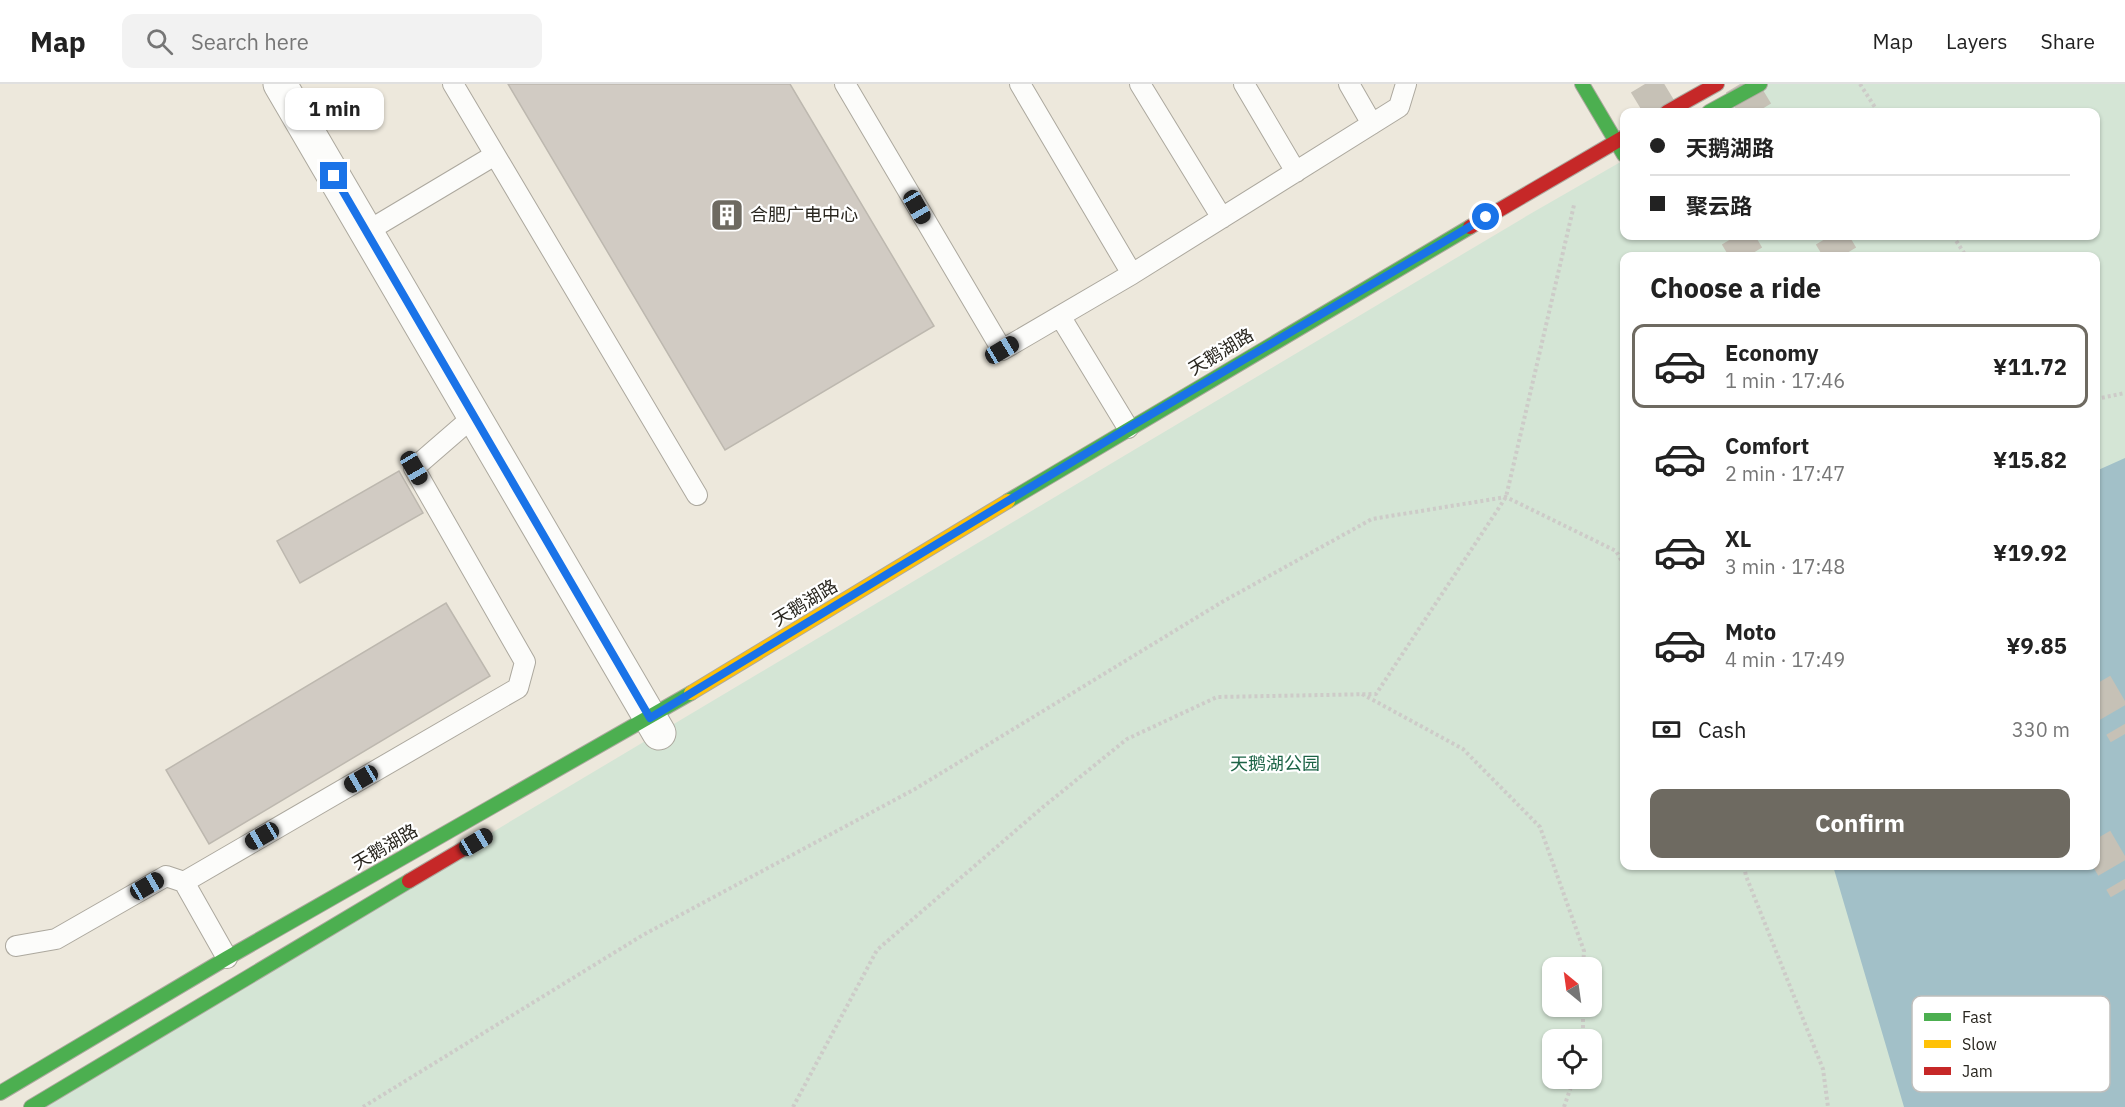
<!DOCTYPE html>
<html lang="en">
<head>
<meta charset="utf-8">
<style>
  :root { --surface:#fff; --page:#f2f2f2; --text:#222; --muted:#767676; --line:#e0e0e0; --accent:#6e6a61 }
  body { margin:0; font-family:"IBM Plex Sans","Noto Sans SC",sans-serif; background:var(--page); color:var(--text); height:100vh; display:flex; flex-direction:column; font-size:22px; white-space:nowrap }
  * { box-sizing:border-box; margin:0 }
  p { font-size:20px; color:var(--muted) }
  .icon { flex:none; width:33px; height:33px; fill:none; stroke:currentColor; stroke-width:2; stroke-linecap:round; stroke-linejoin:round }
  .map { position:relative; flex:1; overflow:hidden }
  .drawer { position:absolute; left:1620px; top:168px; width:480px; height:618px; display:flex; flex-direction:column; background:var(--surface); border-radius:12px; box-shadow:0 2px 4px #0004 }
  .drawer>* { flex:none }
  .hud { position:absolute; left:1620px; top:24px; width:480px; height:132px; border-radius:12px; box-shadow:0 2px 4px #0004; display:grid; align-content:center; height:132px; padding:0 30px; background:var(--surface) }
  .needle { width:39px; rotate:331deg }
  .tools { position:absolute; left:1542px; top:873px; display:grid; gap:12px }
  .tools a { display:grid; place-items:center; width:60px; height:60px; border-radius:12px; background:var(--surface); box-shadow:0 2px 4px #0004; font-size:30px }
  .end { position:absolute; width:27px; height:27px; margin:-14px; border:8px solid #1a73e8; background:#fff; box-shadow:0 0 0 3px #fff }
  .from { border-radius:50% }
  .bubble { position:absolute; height:42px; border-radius:12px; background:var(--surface); box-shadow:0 2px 4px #0004; font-size:20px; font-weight:700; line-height:42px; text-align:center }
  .car { position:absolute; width:18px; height:36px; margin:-18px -9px; border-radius:8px; box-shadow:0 0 4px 2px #0007; background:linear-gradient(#222 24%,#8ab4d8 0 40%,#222 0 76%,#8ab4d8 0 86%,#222 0) }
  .hud b { display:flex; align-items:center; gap:21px; height:57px; font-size:22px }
  .hud b+b { border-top:2px solid var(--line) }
  .hud i { width:15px; height:15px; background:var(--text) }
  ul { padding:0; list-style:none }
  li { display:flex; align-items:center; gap:18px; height:84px; margin:0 12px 9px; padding:0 18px; border:3px solid transparent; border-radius:12px }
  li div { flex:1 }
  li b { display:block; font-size:22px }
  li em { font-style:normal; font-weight:700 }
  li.current { border-color:var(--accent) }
  li>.icon { width:54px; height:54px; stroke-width:1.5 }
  h2 { padding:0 30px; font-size:27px; line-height:72px }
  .pay { display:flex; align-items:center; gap:15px; height:66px; padding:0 30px; font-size:22px }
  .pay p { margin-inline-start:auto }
  .action { display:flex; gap:12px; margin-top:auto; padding:12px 30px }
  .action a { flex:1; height:69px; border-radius:12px; background:var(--accent); color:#fff; font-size:24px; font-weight:700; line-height:69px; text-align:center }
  header { display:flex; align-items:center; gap:36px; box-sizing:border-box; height:84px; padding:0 30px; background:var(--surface); border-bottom:2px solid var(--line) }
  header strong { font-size:28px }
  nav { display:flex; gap:33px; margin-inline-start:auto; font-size:21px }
  .search { width:420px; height:54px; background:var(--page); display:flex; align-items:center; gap:15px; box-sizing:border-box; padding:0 21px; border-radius:12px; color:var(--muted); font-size:22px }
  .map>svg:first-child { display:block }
  .green { fill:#d4e5d5; fill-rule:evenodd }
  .water { fill:#a2c0c8 }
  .building { fill:#d1cbc3; stroke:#bdb8af; stroke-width:1.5 }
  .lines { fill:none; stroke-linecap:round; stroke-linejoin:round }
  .primary-tunnel { stroke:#c6c1b6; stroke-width:33; stroke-dasharray:33 16; stroke-linecap:butt }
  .lane-casing { stroke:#aca89e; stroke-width:22 }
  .street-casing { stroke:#aca89e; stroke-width:35 }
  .fast-casing { stroke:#aca89e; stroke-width:16 }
  .slow-casing { stroke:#aca89e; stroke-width:16 }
  .jam-casing { stroke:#aca89e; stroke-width:16 }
  .path { stroke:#cdcbc8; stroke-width:4; stroke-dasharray:3 3; stroke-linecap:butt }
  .lane { stroke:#fcfcfa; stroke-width:20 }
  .street { stroke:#fcfcfa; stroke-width:33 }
  .fast { stroke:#4caf50; stroke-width:14 }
  .slow { stroke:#ffc107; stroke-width:14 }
  .jam { stroke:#c62828; stroke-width:14 }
  .route { stroke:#1a73e8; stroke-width:8 }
  .labels { text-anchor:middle; stroke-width:4.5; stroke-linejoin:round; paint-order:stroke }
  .poi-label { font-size:18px; fill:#29261f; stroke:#fff; text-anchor:start }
  .street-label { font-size:18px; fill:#29261f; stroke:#fff }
  .park-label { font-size:18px; fill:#1d6447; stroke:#fff }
  .key { fill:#fff; stroke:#bfbebc; stroke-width:1.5 }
  .key-label { font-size:16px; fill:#29261f }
</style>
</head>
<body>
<header>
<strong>Map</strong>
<div class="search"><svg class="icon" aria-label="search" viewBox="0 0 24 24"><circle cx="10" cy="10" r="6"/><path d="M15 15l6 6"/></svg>Search here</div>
<nav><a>Map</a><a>Layers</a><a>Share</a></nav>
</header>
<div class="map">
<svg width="2125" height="1023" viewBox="0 0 2125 1023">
  <rect width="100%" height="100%" fill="#ede8dc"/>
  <!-- green -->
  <path class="green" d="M1760 0H2125V1023H31L1530 130 1624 76V152H2096V28H1709ZM1624 172H2096V782H1624ZM1552 884H1592V922H1552ZM1552 956H1592V994H1552Z"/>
  <!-- water -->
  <path class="water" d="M2125 374V1023H1904L1833 782H2096V387Z"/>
  <!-- building -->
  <path class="building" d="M508 0H790L934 242 725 366Z
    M399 387 423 429 300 499 277 457Z
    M446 519 490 592 209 760 166 686Z"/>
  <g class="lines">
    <!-- primary-tunnel -->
    <path class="primary-tunnel" d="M1645 0 1662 28
      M1740 0 1757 28
      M1736 152 1748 172
      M1830 152 1842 172
      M2096 600 2125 650
      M2096 755 2125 805"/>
    <defs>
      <path id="lane" d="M453 0 697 411
        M845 0 1002 266 1132 190 1020 0
        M1140 0 1222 134
        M1244 0 1296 88
        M1349 0 1372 40
        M366 148 495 71
        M1132 190 1399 23 1406 0
        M1060 232 1128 344
        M184 798 227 874
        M16 862 56 855 166 792 184 798 518 604 525 578 414 384 474 332"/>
      <path id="street" d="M280 0 659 649"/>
      <path id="fast" d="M1582 0 1624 71
        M1709 28 1760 0
        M1008 417 1470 143
        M0 1009 227 874 691 609
        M31 1023 409 797"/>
      <path id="slow" d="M691 609 1008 417"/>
      <path id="jam" d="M1667 28 1717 0
        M1470 143 1624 53
        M409 797 475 758"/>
    </defs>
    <!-- lane casing -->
    <use href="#lane" class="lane-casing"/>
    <!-- street casing -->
    <use href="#street" class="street-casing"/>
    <!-- fast casing -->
    <use href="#fast" class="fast-casing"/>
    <!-- slow casing -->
    <use href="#slow" class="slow-casing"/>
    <!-- jam casing -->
    <use href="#jam" class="jam-casing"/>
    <!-- path -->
    <path class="path" d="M1860 0 1878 28
      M1953 152 1966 172
      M2096 315 2125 309
      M1362 610 1463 665 1540 743 1584 867 1583 884
      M1744 782 1746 792 1823 985 1828 1023
      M1583 956V922
      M363 1023 643 851 915 705 1222 518 1372 435 1506 413 1616 467 1624 481
      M793 1023 877 866 1043 723 1127 655 1217 613 1376 610 1506 413 1574 121
      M1564 1023 1574 994"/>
    <!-- lane -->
    <use href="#lane" class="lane"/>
    <!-- street -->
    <use href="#street" class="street"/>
    <!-- fast -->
    <use href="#fast" class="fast"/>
    <!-- slow -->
    <use href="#slow" class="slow"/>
    <!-- jam -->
    <use href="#jam" class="jam"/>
  </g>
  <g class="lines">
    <!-- route -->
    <path class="route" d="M334 92 650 634 1128 344 1486 133"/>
  </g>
  <!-- icons -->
  <defs>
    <symbol id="building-square" viewBox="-11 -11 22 22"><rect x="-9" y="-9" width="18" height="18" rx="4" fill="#6e6a61" stroke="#fff"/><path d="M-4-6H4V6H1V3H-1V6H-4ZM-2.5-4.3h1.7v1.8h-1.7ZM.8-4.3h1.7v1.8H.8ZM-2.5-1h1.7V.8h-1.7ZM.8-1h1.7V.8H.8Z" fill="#fff"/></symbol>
  </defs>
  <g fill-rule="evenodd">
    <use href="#building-square" x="708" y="112" width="38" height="38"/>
  </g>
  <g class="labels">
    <!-- poi labels -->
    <g class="poi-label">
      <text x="750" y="137">合肥广电中心</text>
    </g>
    <!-- street labels -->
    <g class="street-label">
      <text transform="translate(1221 268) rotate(-31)" y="6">天鹅湖路</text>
      <text transform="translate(805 519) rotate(-31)" y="6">天鹅湖路</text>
      <text transform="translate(385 763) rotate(-30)" y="6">天鹅湖路</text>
    </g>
    <!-- park labels -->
    <g class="park-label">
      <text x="1275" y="686">天鹅湖公园</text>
    </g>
  </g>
  <!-- legend -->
  <rect x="1912" y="912" width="198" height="96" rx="9" class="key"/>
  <rect x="1924" y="929" width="27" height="8" fill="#4caf50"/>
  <rect x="1924" y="956" width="27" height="8" fill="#ffc107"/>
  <rect x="1924" y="983" width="27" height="8" fill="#c62828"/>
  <g class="key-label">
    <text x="1962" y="939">Fast</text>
    <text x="1962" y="966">Slow</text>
    <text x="1962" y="993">Jam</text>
  </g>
</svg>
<div class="tools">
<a><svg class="needle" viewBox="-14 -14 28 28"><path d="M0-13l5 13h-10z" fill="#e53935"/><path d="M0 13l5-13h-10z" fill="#767676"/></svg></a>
<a><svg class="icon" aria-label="locate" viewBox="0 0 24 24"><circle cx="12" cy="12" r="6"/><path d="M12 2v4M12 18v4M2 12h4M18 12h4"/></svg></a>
</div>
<i class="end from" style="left:1486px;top:133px"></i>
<i class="end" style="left:334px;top:92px"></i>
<div class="bubble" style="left:285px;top:4px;width:99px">1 min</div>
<i class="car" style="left:917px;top:123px;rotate:150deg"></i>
<i class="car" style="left:1002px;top:266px;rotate:59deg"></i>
<i class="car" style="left:414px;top:384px;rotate:150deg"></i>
<i class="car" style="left:361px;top:695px;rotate:240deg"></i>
<i class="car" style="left:262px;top:752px;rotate:240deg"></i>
<i class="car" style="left:476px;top:758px;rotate:59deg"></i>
<i class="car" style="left:147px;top:802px;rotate:60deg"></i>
<div class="hud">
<b><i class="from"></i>天鹅湖路</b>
<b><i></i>聚云路</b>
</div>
<section class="drawer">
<h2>Choose a ride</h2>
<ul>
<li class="current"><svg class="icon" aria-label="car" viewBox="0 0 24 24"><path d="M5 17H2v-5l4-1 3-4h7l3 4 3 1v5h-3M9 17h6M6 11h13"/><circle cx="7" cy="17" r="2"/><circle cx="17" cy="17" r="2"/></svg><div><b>Economy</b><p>1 min · 17:46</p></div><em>¥11.72</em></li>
<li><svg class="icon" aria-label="car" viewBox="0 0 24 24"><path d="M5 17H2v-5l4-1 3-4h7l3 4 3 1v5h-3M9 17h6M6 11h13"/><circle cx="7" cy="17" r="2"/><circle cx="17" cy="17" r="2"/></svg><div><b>Comfort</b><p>2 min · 17:47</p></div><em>¥15.82</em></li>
<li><svg class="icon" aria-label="car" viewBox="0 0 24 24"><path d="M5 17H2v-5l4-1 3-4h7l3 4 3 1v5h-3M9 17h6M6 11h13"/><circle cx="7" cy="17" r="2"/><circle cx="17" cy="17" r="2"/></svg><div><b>XL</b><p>3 min · 17:48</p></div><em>¥19.92</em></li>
<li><svg class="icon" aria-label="car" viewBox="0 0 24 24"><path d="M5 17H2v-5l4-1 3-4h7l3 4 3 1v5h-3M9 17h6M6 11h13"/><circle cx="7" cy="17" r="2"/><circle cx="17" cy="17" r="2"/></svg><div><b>Moto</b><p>4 min · 17:49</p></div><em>¥9.85</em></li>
</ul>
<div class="pay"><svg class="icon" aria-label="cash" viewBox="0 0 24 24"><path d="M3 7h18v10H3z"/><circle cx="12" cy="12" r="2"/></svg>Cash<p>330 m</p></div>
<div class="action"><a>Confirm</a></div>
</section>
</div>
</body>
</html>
